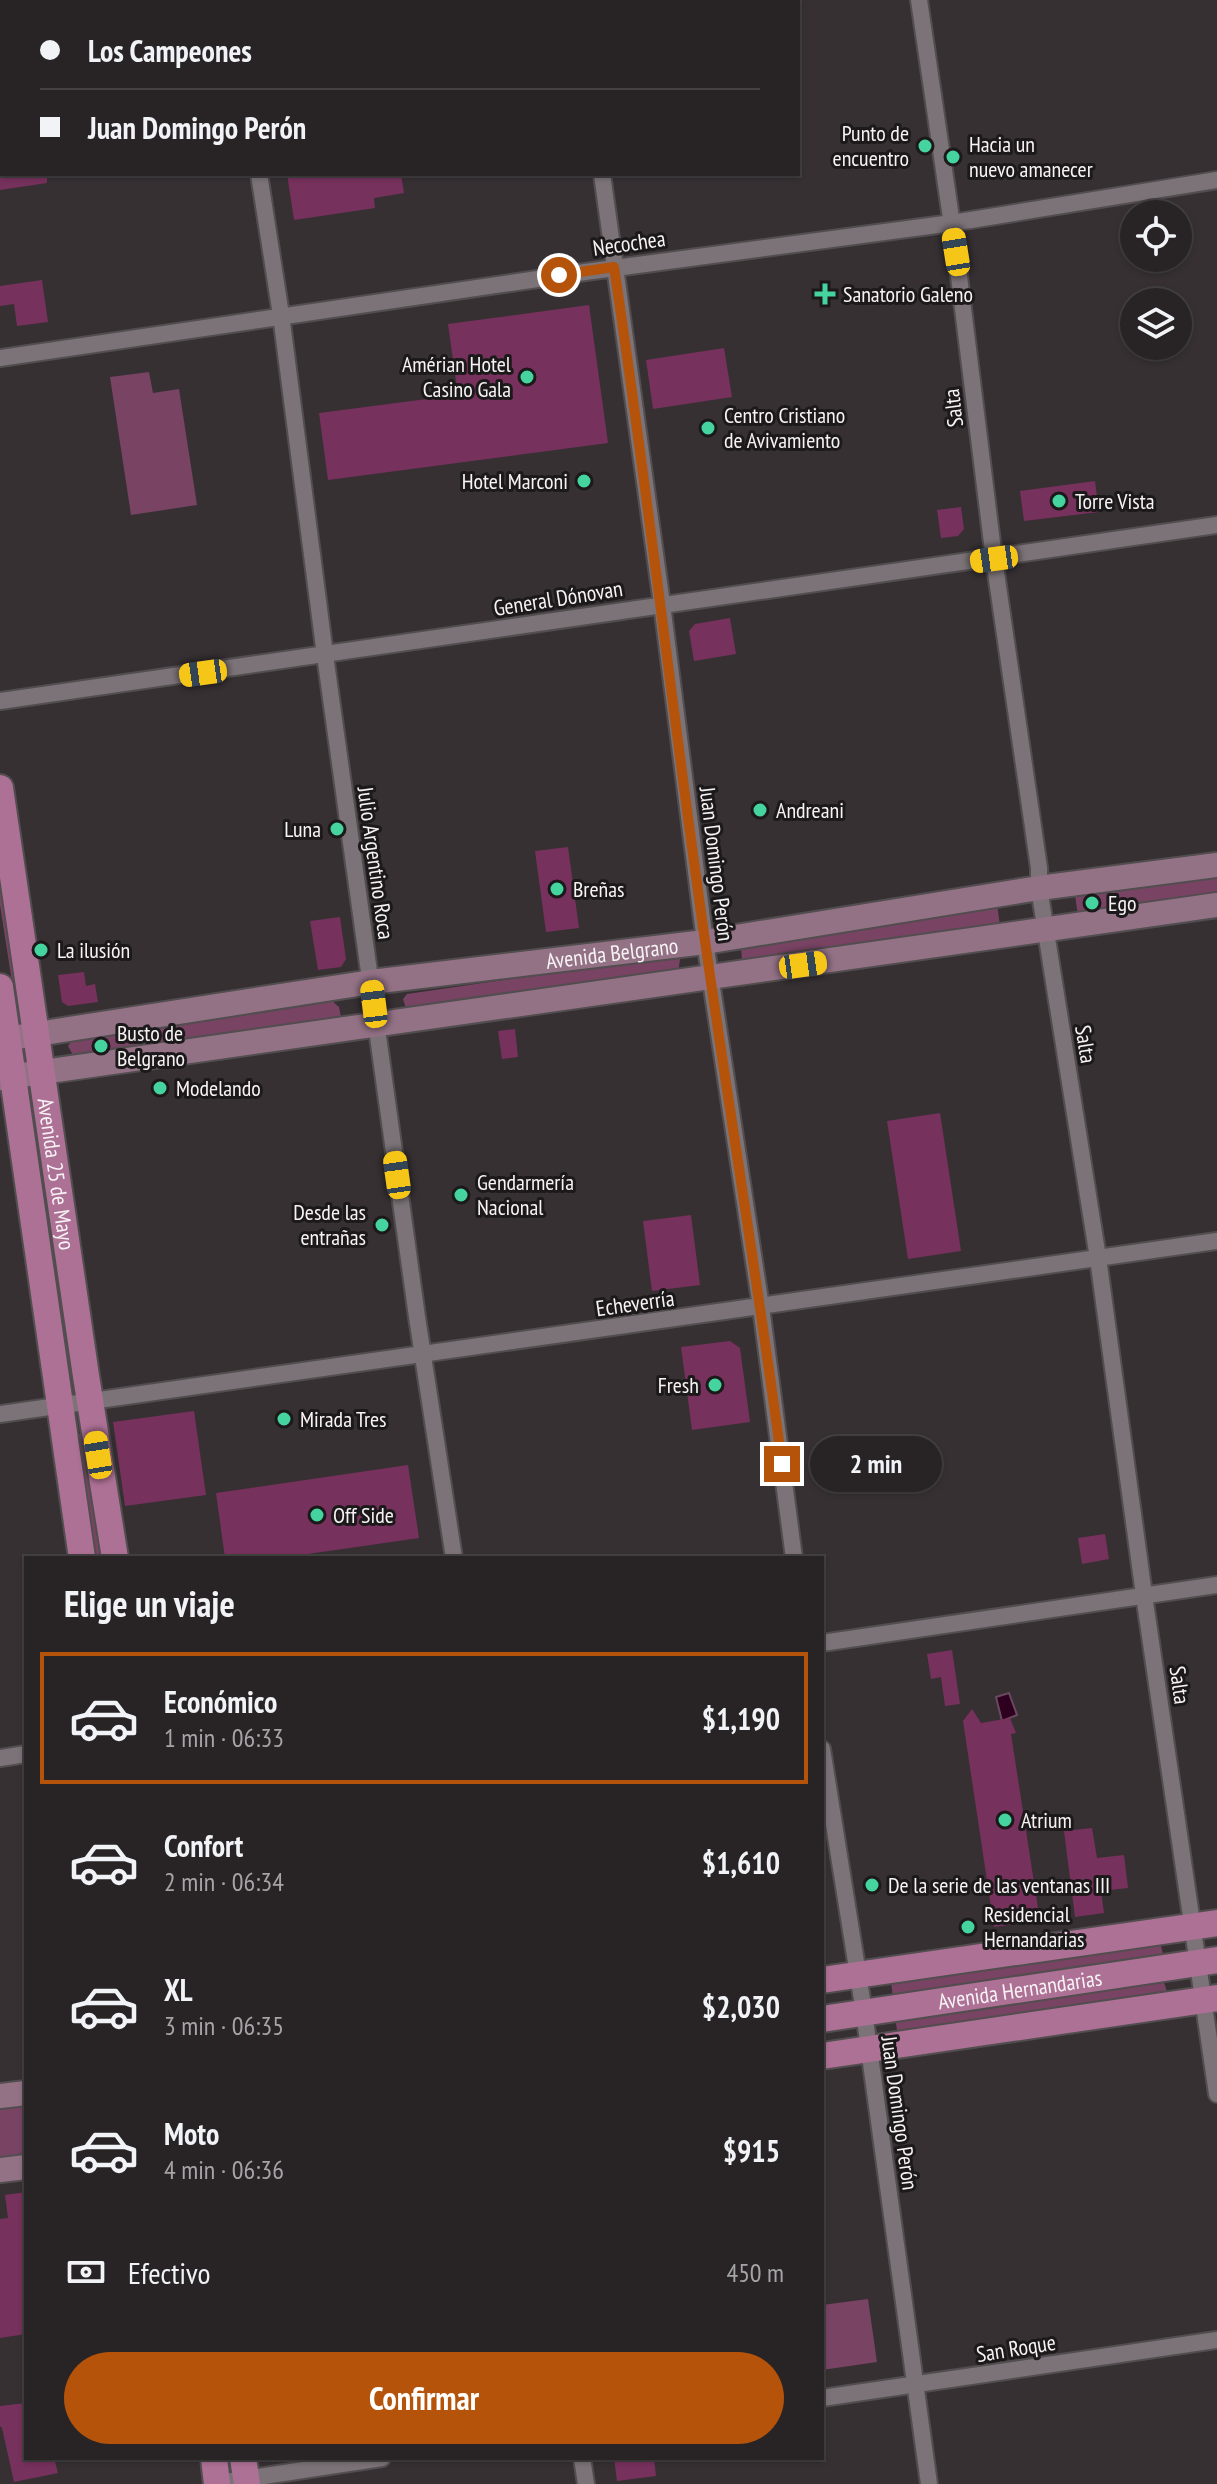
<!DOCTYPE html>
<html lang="es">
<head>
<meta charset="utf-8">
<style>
  :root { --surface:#282426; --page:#302c2e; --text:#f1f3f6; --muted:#a5a4a7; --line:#444143; --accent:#b45309 }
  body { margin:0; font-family:"PT Sans Narrow",sans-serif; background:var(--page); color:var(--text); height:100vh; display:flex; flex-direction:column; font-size:30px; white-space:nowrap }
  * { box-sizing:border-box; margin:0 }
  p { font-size:26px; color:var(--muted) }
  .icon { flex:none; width:44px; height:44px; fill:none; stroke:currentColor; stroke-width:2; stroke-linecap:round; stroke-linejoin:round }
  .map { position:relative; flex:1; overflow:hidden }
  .details { position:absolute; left:24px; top:1556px; width:800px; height:904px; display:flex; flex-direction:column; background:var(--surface); border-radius:0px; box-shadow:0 2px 6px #0004,0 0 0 2px var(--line) }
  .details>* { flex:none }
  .banner { position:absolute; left:0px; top:0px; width:800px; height:176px; box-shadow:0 2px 6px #0004,0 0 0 2px var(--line); display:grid; align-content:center; height:176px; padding:0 40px; background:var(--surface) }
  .tools { position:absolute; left:1120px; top:200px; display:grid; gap:16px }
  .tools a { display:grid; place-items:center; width:72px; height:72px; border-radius:50%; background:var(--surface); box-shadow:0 2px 6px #0004,0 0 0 2px var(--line); font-size:40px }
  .end { position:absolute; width:36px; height:36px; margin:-18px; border:10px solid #b45309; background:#fff; box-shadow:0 0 0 4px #fff }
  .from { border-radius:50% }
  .bubble { position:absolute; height:56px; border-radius:28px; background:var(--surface); box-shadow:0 2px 6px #0004,0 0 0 2px var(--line); font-size:26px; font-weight:700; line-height:56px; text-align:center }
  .car { position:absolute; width:24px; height:48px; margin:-24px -12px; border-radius:10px; box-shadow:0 0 6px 2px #0007; background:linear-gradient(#f5c518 24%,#345 0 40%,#f5c518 0 76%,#345 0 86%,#f5c518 0) }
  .banner b { display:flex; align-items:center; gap:28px; height:76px; font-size:30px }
  .banner b+b { border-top:2px solid var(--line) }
  .banner i { width:20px; height:20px; background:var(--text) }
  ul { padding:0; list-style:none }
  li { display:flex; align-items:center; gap:24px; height:132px; margin:0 16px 12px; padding:0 24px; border:4px solid transparent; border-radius:0px }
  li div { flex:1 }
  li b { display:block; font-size:30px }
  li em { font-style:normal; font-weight:700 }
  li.on { border-color:var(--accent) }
  li>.icon { width:72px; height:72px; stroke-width:1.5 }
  h2 { padding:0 40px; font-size:36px; line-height:96px }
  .pay { display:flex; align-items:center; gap:20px; height:88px; padding:0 40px; font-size:30px }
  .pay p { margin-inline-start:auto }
  .action { display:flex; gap:16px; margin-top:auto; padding:16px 40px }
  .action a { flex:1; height:92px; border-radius:48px; background:var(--accent); color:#fff; font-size:32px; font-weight:700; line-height:92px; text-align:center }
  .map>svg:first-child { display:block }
  .green { fill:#794364 }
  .water { fill:#2e001f; stroke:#6a495f; stroke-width:2 }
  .building { fill:#77315d }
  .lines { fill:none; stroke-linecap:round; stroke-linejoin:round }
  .street-casing { stroke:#524d4f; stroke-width:20 }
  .secondary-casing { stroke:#524d4f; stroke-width:28 }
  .primary-casing { stroke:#524d4f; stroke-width:30 }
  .street { stroke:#7b7377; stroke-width:16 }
  .secondary { stroke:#947286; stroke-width:24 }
  .primary { stroke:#ae7196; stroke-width:26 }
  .route { stroke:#b45309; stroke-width:10 }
  .poi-dot { fill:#45d49f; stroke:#1c191a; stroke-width:3 }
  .labels { text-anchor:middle; stroke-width:6; stroke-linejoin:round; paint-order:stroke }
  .poi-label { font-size:22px; fill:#f7f3f5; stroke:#1c191a; text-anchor:start }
  .street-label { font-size:22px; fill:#f7f3f5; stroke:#1c191a }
</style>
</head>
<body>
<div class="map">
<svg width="1217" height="2484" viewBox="0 0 1217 2484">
  <rect width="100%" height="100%" fill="#363033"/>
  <!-- green -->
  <path class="green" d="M149 372 153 393 179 389 197 505 131 515 110 377Z
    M0 850 27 1013 17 1014 0 905Z
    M1217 875V897L1078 916 1075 895Z
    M997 904 1000 926 742 961 741 946Z
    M675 955 680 959 678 974 411 1011 406 1008 403 999 407 994Z
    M332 1001 339 1007 341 1017 338 1022 75 1059 68 1046 73 1038Z
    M35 1097 74 1377H65L28 1099Z
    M80 1434 83 1435 101 1558H95L77 1436Z
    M1160 1942 1164 1958 893 1999 891 1982Z
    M1163 1979 1168 1995 898 2035 895 2019Z
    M26 2104V2160L0 2164V2108Z
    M868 2299 877 2362 822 2370V2305Z"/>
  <!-- water -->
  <path class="water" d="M1009 1693 1017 1715 1002 1721 996 1697Z"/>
  <!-- building -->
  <path class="building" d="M0 174H47V183L0 190Z
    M287 174H401L404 193 374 198 375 208 294 220Z
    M42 280 48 322 17 326 14 304 0 306V286Z
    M589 305 608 443 328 480 319 413 458 395 448 324Z
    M724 348 732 397 653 409 646 360Z
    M1095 481 1099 512 1024 521 1020 491Z
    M961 507 964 529 958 536 941 538 937 510Z
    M730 618 736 654 694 661 689 631 695 624Z
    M568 847 579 928 546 932 535 851Z
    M340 917 346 959 341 967 318 970 310 921Z
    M84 972 86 986 95 984 98 1002 68 1006 62 1002 58 975Z
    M515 1029 518 1057 502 1059 498 1031Z
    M940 1113 961 1251 908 1259 887 1121Z
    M691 1215 700 1285 652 1291 643 1221Z
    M730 1341 740 1348 750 1422 692 1430 681 1347Z
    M194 1411 206 1495 125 1506 113 1422Z
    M408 1465 419 1538 280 1558H225L216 1493Z
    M1105 1534 1109 1559 1082 1564 1078 1538Z
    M952 1650 960 1704 945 1706 941 1677 931 1679 927 1654Z
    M972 1709 981 1723 1010 1718 1016 1733 1011 1734 1040 1921 994 1927 963 1721Z
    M1092 1828 1097 1858 1124 1855 1128 1888 1101 1891 1104 1913 1075 1917 1064 1831Z
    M26 2192V2334L0 2338V2219L8 2218 5 2195Z
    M26 2403V2458H54L58 2473 14 2482 2 2428 0 2426V2406Z
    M614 2458H654L656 2476 617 2481Z"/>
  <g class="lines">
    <defs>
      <path id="street" d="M235 0V2
        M577 0V2
        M919 0 956 252 994 559 1039 868V888L1098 1258 1144 1595 1217 2094
        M116 2 128 0
        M0 20H2
        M259 174 281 315 325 655 417 1317 454 1558
        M602 174 662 604 705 942 761 1307 794 1558
        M0 358 585 272 952 223 1217 180
        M0 701 1217 525
        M0 1414 1217 1241
        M822 1643 1217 1585
        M822 1749 864 2012 929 2484
        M0 1758 26 1754
        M822 2398 1217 2340
        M582 2458 586 2484
        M212 2484 382 2458"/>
      <g id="secondary">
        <path id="s1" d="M18 1037 371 982 705 942 1039 888 1217 865"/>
        <path d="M0 1078 1217 905"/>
        <path d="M0 2096 26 2093"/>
        <path d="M0 2170 26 2167"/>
      </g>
      <g id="primary">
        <path id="s2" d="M0 788 86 1376 115 1558"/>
        <path d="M0 987 82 1558"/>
        <path d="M822 1980 1217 1923"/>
        <path id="s3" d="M822 2019 1217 1960"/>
        <path d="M822 2056 1217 1998"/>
        <path d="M214 2458 217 2484"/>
        <path d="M243 2458 247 2484"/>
      </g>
    </defs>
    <!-- street casing -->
    <use href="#street" class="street-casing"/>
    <!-- secondary casing -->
    <use href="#secondary" class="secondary-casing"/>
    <!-- primary casing -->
    <use href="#primary" class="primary-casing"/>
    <!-- street -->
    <use href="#street" class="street"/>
    <!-- secondary -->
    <use href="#secondary" class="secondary"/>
    <!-- primary -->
    <use href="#primary" class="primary"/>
  </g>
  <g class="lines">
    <!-- route -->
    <path class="route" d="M559 275 614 267C648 492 673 717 705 941 730 1116 759 1289 782 1464"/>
  </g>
  <!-- markers -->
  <g class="poi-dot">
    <circle cx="925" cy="146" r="8"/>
    <circle cx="953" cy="157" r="8"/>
    <path d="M821 282h8v8h8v8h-8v8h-8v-8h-8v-8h8z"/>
    <circle cx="527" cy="377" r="8"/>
    <circle cx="708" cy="428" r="8"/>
    <circle cx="584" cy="481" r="8"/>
    <circle cx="1059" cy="501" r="8"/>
    <circle cx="760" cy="810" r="8"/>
    <circle cx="337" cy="829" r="8"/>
    <circle cx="557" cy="889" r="8"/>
    <circle cx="1092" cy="903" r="8"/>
    <circle cx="41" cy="950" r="8"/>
    <circle cx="101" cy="1046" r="8"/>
    <circle cx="160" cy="1088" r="8"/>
    <circle cx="461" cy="1195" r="8"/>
    <circle cx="382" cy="1225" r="8"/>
    <circle cx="715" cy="1385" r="8"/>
    <circle cx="284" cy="1419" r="8"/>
    <circle cx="317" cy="1515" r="8"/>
    <circle cx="1005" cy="1820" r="8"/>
    <circle cx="872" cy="1885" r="8"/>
    <circle cx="968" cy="1927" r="8"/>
  </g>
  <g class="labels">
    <!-- poi labels -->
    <g class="poi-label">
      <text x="909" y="141" text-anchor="end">Punto de<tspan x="909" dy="25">encuentro</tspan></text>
      <text x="969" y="152">Hacia un<tspan x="969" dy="25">nuevo amanecer</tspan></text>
      <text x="843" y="302">Sanatorio Galeno</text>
      <text x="511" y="372" text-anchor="end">Amérian Hotel<tspan x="511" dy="25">Casino Gala</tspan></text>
      <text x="724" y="423">Centro Cristiano<tspan x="724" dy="25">de Avivamiento</tspan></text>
      <text x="568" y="489" text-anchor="end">Hotel Marconi</text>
      <text x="1075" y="509">Torre Vista</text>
      <text x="776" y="818">Andreani</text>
      <text x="321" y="837" text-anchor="end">Luna</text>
      <text x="573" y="897">Breñas</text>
      <text x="1108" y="911">Ego</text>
      <text x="57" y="958">La ilusión</text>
      <text x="117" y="1041">Busto de<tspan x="117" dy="25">Belgrano</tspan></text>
      <text x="176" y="1096">Modelando</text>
      <text x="477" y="1190">Gendarmería<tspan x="477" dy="25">Nacional</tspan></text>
      <text x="366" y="1220" text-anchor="end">Desde las<tspan x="366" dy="25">entrañas</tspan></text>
      <text x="699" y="1393" text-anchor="end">Fresh</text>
      <text x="300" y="1427">Mirada Tres</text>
      <text x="333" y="1523">Off Side</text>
      <text x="1021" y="1828">Atrium</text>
      <text x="888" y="1893">De la serie de las ventanas III</text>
      <text x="984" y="1922">Residencial<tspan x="984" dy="25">Hernandarias</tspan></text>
    </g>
    <!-- street labels -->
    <g class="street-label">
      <text transform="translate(629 243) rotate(-8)" y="8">Necochea</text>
      <text transform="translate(953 408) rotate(-97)" y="8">Salta</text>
      <text transform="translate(558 598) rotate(-9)" y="8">General Dónovan</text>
      <text transform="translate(376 863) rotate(82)" y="8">Julio Argentino Roca</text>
      <text transform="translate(717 864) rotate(83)" y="8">Juan Domingo Perón</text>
      <text dy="8" stroke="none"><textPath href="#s1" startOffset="600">Avenida Belgrano</textPath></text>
      <text transform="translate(1086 1044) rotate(81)" y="8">Salta</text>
      <text dy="8" stroke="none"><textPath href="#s2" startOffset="390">Avenida 25 de Mayo</textPath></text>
      <text transform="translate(635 1303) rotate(-8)" y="8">Echeverría</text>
      <text transform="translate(1180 1685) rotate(82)" y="8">Salta</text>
      <text dy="8" stroke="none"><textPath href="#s3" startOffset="200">Avenida Hernandarias</textPath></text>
      <text transform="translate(900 2113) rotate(82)" y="8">Juan Domingo Perón</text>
      <text transform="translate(1016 2348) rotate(-9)" y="8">San Roque</text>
    </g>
  </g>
</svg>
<div class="tools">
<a><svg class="icon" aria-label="locate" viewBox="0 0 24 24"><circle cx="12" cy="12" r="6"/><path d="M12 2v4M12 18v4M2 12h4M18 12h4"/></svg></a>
<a><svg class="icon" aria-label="layers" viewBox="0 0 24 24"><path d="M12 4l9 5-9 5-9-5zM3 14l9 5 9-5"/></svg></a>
</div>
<i class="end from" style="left:559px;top:275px"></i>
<i class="end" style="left:782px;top:1464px"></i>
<div class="bubble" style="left:810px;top:1436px;width:132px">2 min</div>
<i class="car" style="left:956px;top:252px;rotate:351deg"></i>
<i class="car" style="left:994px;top:559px;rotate:262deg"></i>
<i class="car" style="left:203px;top:673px;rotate:262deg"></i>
<i class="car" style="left:803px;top:965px;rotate:82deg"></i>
<i class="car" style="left:374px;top:1004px;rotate:353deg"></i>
<i class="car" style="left:397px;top:1175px;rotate:352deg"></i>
<i class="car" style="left:98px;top:1455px;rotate:351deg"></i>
<div class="banner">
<b><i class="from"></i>Los Campeones</b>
<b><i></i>Juan Domingo Perón</b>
</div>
<section class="details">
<h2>Elige un viaje</h2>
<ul>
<li class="on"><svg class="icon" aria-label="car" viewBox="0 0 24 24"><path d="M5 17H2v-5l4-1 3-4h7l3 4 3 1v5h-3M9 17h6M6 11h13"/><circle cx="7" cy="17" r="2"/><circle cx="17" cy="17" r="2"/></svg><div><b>Económico</b><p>1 min · 06:33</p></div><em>$1,190</em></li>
<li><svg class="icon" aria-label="car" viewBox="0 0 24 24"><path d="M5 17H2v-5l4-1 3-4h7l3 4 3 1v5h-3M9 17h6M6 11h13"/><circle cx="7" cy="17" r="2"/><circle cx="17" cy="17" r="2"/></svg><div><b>Confort</b><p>2 min · 06:34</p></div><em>$1,610</em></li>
<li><svg class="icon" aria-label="car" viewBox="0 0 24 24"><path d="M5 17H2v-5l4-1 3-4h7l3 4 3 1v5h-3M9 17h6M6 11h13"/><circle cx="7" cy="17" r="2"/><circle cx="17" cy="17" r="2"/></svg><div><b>XL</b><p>3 min · 06:35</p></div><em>$2,030</em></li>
<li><svg class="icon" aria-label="car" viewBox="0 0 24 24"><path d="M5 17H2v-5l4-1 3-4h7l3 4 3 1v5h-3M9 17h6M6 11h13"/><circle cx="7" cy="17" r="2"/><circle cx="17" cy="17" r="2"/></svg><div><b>Moto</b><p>4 min · 06:36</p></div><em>$915</em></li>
</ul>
<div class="pay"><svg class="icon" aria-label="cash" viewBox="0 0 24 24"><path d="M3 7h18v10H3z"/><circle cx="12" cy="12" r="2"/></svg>Efectivo<p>450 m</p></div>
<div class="action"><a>Confirmar</a></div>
</section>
</div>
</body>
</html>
